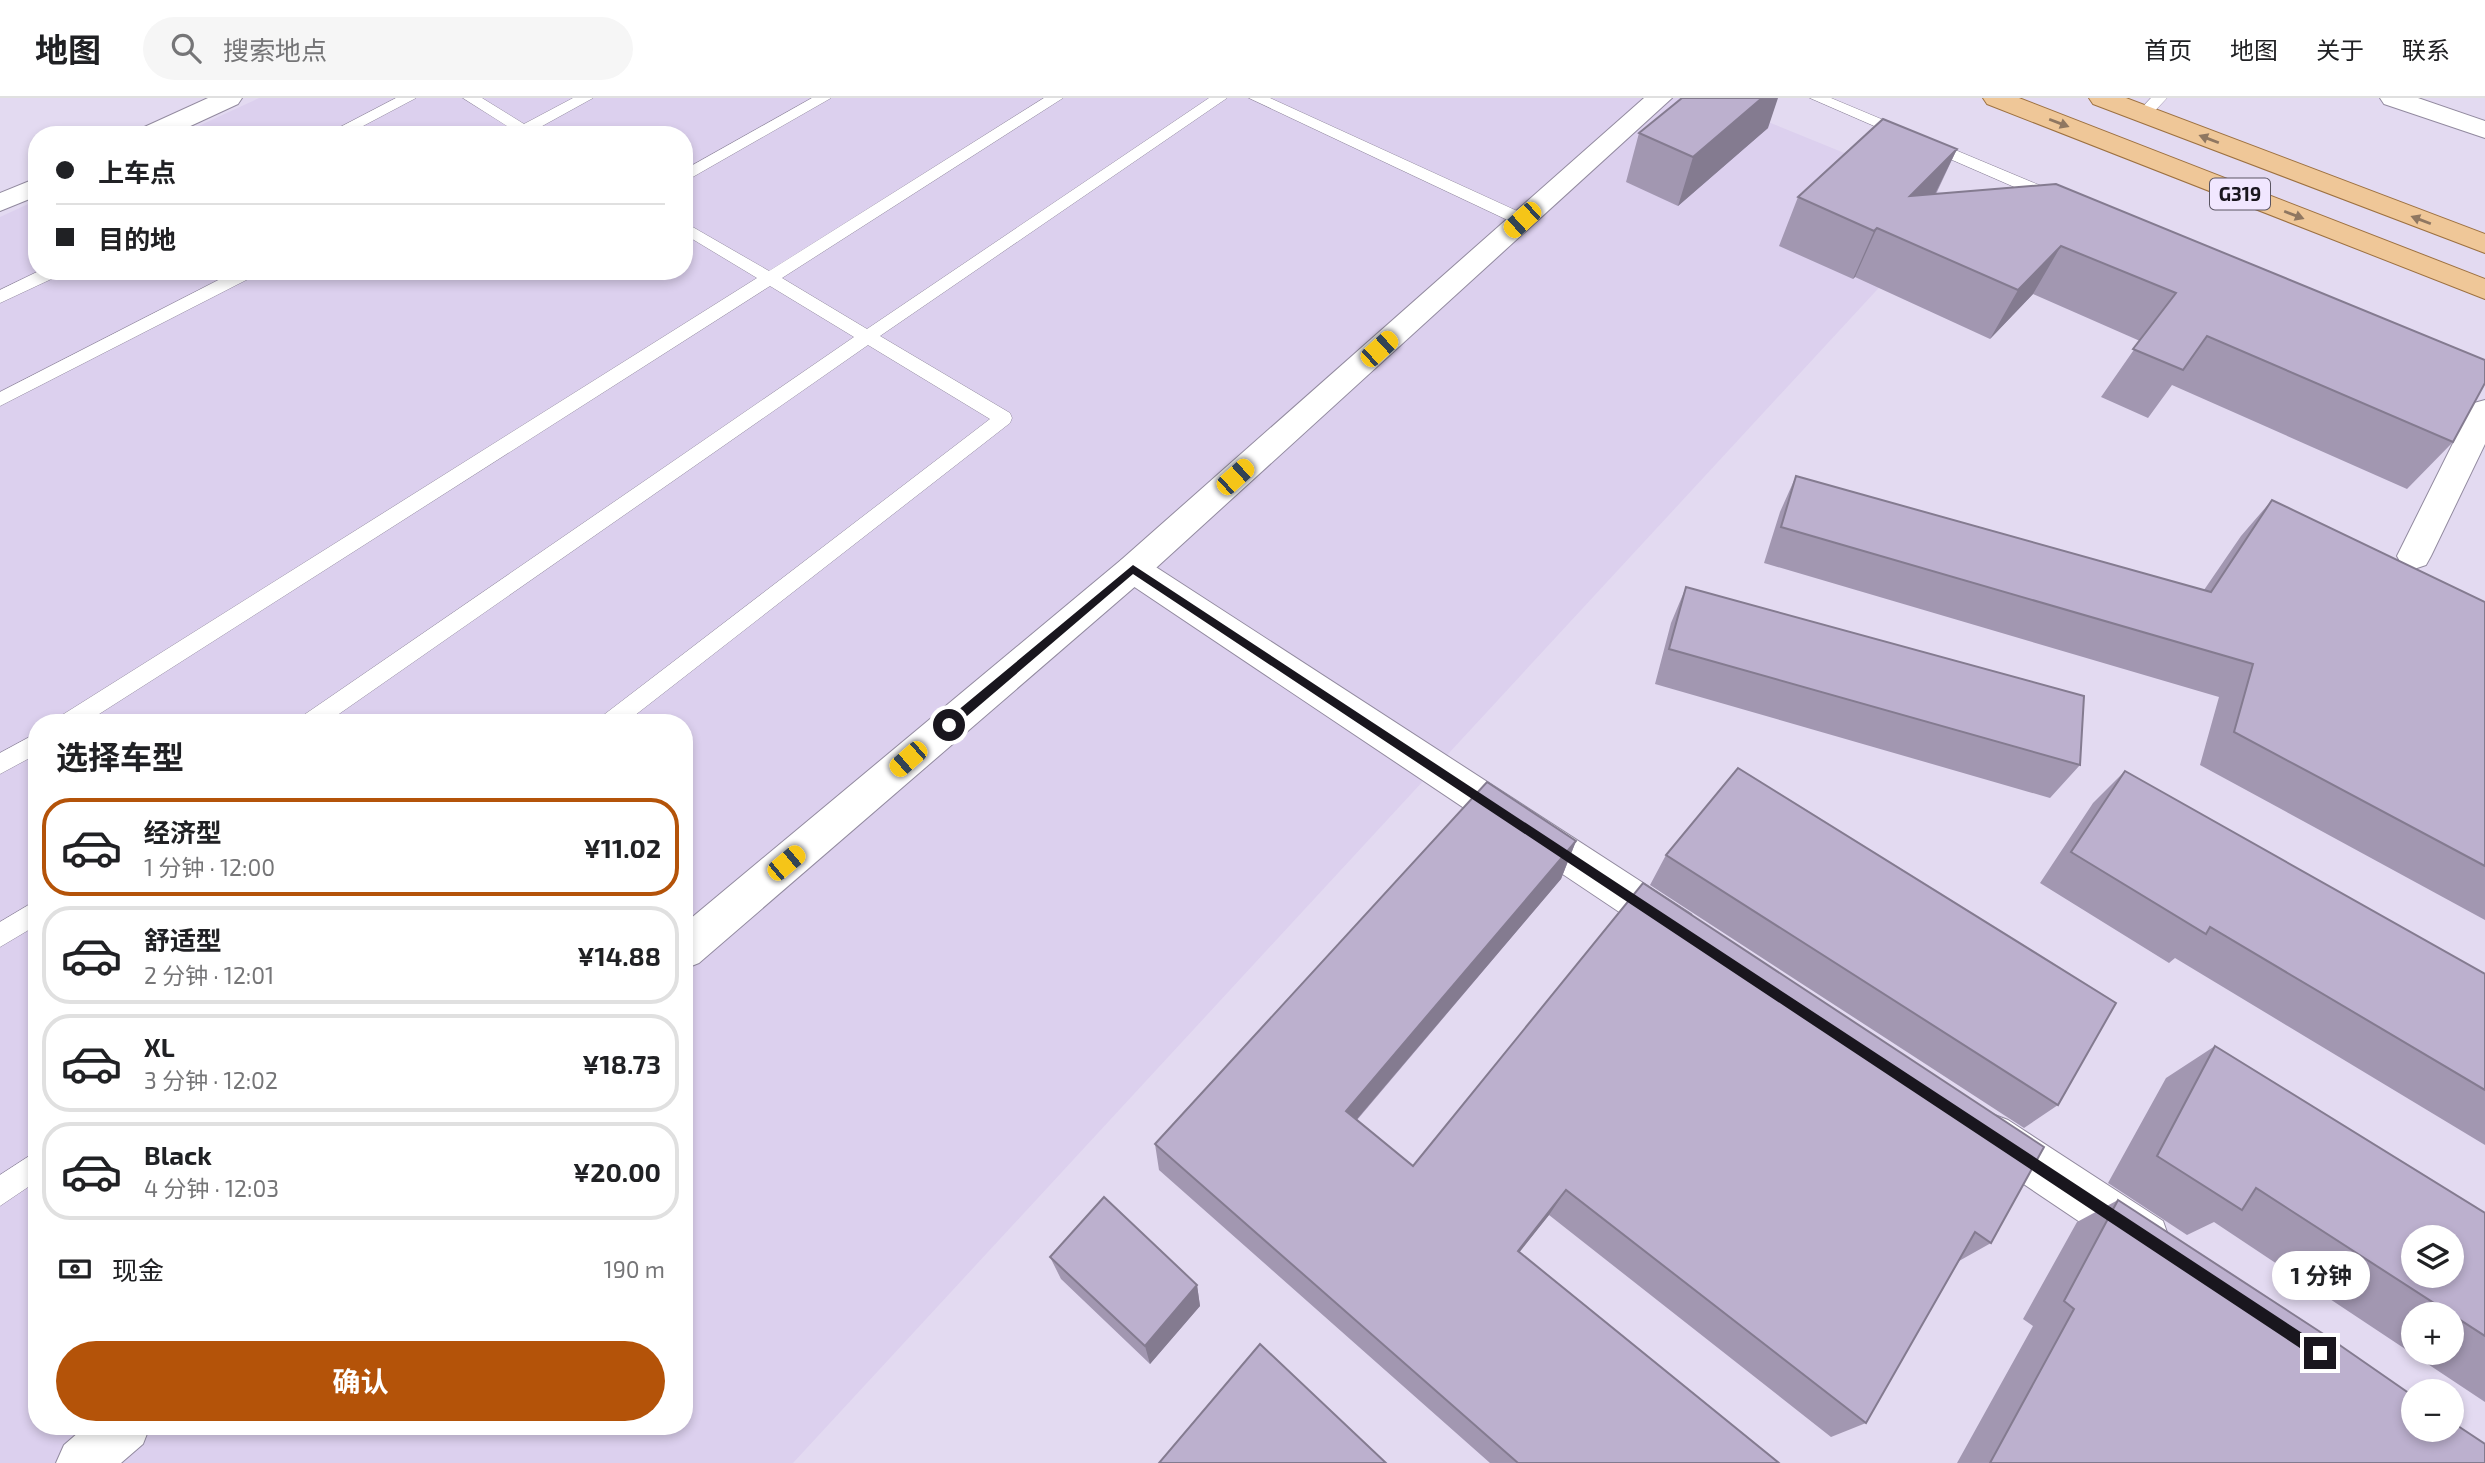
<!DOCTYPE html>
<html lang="zh">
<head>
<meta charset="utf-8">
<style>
  :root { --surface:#fff; --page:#f6f6f6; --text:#202124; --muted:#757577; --line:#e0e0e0; --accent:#b45309 }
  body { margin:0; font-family:"Exo 2","Noto Sans SC",sans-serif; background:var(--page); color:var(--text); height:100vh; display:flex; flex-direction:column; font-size:26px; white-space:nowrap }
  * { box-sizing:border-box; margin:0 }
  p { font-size:23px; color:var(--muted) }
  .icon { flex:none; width:38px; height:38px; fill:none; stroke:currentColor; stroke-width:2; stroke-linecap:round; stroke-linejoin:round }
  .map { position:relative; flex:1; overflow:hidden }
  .drawer { position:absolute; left:28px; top:616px; width:665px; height:721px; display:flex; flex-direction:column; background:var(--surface); border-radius:28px; box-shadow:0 4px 10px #0003 }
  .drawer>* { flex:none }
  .banner { position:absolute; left:28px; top:28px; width:665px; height:154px; border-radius:28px; box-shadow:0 4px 10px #0003; display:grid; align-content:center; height:154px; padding:0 28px; background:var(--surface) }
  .tools { position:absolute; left:2401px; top:1127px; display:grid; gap:14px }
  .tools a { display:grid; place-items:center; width:63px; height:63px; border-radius:50%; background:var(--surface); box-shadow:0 4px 10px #0003; font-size:35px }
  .end { position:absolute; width:32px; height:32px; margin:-16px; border:9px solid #19161e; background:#fff; box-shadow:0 0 0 4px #fff }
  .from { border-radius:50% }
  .bubble { position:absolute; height:49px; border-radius:24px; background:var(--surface); box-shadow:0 4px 10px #0003; font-size:23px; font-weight:700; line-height:49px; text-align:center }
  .car { position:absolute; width:21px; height:42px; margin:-21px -10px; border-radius:9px; box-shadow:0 0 5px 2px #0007; background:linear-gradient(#f5c518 24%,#345 0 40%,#f5c518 0 76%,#345 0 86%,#f5c518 0) }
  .banner b { display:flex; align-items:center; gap:24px; height:66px; font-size:26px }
  .banner b+b { border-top:2px solid var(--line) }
  .banner i { width:18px; height:18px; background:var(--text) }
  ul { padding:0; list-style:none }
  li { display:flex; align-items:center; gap:21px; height:98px; margin:0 14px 10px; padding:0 14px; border:4px solid var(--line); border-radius:28px }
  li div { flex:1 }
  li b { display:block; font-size:26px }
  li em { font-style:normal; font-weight:700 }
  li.selected { border-color:var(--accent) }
  li>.icon { width:63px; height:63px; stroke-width:1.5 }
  h2 { padding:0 28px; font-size:32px; line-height:84px }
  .pay { display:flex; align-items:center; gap:18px; height:77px; padding:0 28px; font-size:26px }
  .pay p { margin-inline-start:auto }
  .cta { display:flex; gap:14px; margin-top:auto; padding:14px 28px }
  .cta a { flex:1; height:80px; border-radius:42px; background:var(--accent); color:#fff; font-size:28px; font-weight:700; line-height:80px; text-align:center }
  header { display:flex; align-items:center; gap:42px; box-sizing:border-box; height:98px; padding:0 35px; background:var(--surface); border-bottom:2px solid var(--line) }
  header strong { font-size:33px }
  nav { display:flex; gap:38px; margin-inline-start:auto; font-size:24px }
  .search { width:490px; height:63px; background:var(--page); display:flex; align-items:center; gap:18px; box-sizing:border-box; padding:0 24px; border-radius:38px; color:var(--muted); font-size:26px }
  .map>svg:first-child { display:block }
  .built { fill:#dcd0ee; fill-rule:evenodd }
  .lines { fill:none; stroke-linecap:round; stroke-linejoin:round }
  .lane-casing { stroke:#928a9f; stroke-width:1 }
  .street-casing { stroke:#928a9f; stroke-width:2 }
  .secondary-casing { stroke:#928a9f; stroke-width:2 }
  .primary-casing { stroke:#9d7140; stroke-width:2 }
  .lane { fill:#fff; fill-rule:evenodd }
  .street { fill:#fff; fill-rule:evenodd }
  .secondary { fill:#fff; fill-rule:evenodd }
  .primary { fill:#efc798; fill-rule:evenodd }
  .wall { fill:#a297b1; fill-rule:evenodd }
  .shaded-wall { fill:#847b90 }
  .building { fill:#bcb0ce; stroke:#847b90; stroke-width:2; fill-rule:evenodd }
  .oneway { fill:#8f7761 }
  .route { fill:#19161e }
  .labels { text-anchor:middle; stroke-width:7; stroke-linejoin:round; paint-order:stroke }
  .shield { fill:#f1e7ff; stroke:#5a5562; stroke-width:2 }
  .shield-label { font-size:19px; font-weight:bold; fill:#19161e }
</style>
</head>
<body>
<header>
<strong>地图</strong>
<div class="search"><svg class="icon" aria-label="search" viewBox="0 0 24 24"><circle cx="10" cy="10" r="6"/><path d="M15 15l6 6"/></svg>搜索地点</div>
<nav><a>首页</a><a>地图</a><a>关于</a><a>联系</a></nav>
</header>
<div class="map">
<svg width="2485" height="1365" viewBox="0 0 2485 1365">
  <rect width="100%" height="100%" fill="#e3daf1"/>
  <!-- built -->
  <path class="built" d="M259 0H1709L1960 102 793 1365H0V119L37 102V173H684V37H179ZM37 625H684V1328H37Z"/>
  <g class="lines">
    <defs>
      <path id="lane" d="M396 0H416L346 37H325Z
        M463 0H482L524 26 573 0H593L535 32 540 37H507L513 32Z
        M812 0H831L684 84V72Z
        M1044 0H1063L782 180 867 231 1209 0H1227L880 238 1010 315 1012 320 1010 325 625 625H598L601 619 990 321 868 247 326 625H298L301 619 854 239 770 188 85 625H56L59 619 757 180 684 136V124L769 173Z
        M1249 0H1270L1528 118 1530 122 1522 127 1516 126Z
        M1810 0H1831L2063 97 2065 101 2057 106 2051 105Z
        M2151 0H2167L2149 19H2139L2136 16Z
        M39 173H62L60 177 0 205V192Z
        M236 173H258L256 177 0 308V294Z
        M37 635V656L0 676V655Z
        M37 802V827L0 849V824Z
        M37 1053V1083L0 1108V1077Z"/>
      <path id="street" d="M2380 0H2418L2485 23V40L2384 6Z
        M2485 302V346L2431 458 2426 467 2414 471 2402 467 2397 458 2469 313 2474 305Z
        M1133 458 1145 462 1691 816 1697 829 1691 842 1676 847 1661 842 1121 480 1116 471 1121 462Z
        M1992 1016 2008 1022 2163 1123 2169 1140 2163 1157 2146 1163 2129 1157 1976 1054 1969 1038 1976 1022Z"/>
      <path id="secondary" d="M208 0H242L238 6 171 37H136L140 31Z
        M1644 0H1672L1145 480 699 865 684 871V826L1121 462Z
        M37 80V98L0 113V95Z
        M86 1328H150L143 1346 121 1365H56L64 1347Z"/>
      <path id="primary" d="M1983 0H2019L2485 181V201L1987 6Z
        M2089 0H2126L2485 136V155L2093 6Z"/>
    </defs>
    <!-- lane casing -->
    <use href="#lane" class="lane-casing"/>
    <!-- street casing -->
    <use href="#street" class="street-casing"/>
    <!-- secondary casing -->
    <use href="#secondary" class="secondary-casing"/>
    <!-- primary casing -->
    <use href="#primary" class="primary-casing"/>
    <!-- lane -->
    <use href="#lane" class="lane"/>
    <!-- street -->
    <use href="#street" class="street"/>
    <!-- secondary -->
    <use href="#secondary" class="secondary"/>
    <!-- primary -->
    <use href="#primary" class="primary"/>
  </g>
  <!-- wall -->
  <path class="wall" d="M1768 30 1678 108 1626 84 1639 35Z
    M1957 51 1936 96 2056 86 2453 344 2407 391 2172 287 2148 320 2101 299 2140 243 2033 196 1990 241 1855 179 1853 181 1779 148 1798 99Z
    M1796 378 2204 492 2241 438 2272 402 2485 504V822L2200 667 2219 599 1764 465 1780 414Z
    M1686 489 2080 667 2050 700 1655 586 1671 525Z
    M2125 673 2485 876V1047L2175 860 2169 865 2040 785 2093 705Z
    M1576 743 1561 781 1357 1022 1413 1068 1643 785 1991 1145 1959 1163 1866 1325 1831 1339 1549 1117 1519 1154 1779 1365H1490L1159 1072 1155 1046Z
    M1666 757 2058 1007 2024 1030 1650 787Z
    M2215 948 2485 1115V1304L2214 1124 2187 1137 2108 1085 2166 980ZM2413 1216H2452V1255H2413Z
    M2118 1102 2485 1365H1957L2033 1228 2023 1221 2077 1124Z
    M1050 1159 1197 1187 1200 1208 1150 1266 1061 1181Z"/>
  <!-- shaded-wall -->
  <path class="shaded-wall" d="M1762 0H1778L1768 30 1678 108 1693 59Z
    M1957 51 1933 100 1910 98Z
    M1877 130 1855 179 1853 181 1874 133Z
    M2061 148 2033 196 1990 241 2018 192Z
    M1576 743 1561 781 1340 1041 1346 1013Z
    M1566 1092 1549 1117 1503 1175 1518 1153Z
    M1197 1187 1200 1208 1150 1266 1145 1248Z"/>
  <!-- building -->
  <path class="building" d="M1682 0H1762L1693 59 1639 35Z
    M1883 21 1957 51 1910 98 2056 86 2485 262V285L2453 344 2207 238 2183 272 2133 251 2176 195 2061 148 2018 192 1877 130 1874 133 1798 99Z
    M1796 378 2211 494 2272 402 2485 504V768L2234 634 2253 566 1781 429Z
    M1686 489 2084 598 2080 667 1669 551Z
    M1738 670 2116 905 2058 1007 1666 757Z
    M2125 673 2485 876V992L2210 829 2206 836 2071 754Z
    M1487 684 1576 743 1346 1013 1413 1068 1643 785 2044 1049 1991 1145 1975 1134 1866 1325 1566 1092 1518 1153 1779 1365H1518L1155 1046Z
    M2215 948 2485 1115V1238L2256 1090 2242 1112 2157 1058ZM2413 1139H2452V1178H2413Z
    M1104 1099 1197 1187 1145 1248 1050 1159Z
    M2118 1102 2328 1239 2413 1298V1332H2452V1324L2485 1346V1365H1990L2074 1211 2064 1203Z
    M1260 1246 1386 1365H1159Z"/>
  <!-- one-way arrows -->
  <defs><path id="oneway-solid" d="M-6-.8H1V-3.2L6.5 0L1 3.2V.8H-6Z" transform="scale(1.75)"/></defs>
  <g class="oneway">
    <use href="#oneway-solid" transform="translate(2059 25) rotate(21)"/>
    <use href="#oneway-solid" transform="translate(2209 41) rotate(-159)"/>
    <use href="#oneway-solid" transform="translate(2294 117) rotate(21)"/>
    <use href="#oneway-solid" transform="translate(2421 122) rotate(-159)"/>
  </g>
  <!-- route -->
  <path class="route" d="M1133 467 2325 1250 2327 1255 2325 1260 2320 1262 2315 1260 1133 476 953 630H945V623Z"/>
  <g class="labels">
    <!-- shield labels -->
    <rect class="shield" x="2210" y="80.5" width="60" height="31" rx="5"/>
    <g class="shield-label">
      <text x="2240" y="103">G319</text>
    </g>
  </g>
</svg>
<div class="tools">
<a><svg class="icon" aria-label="layers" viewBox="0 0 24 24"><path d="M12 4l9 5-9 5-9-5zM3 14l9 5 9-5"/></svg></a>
<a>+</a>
<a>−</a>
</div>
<i class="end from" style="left:949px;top:627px"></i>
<i class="end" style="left:2320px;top:1255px"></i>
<div class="bubble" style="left:2272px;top:1153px;width:98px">1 分钟</div>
<i class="car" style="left:1522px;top:122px;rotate:228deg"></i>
<i class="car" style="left:1379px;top:251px;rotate:48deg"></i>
<i class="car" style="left:1235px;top:379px;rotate:48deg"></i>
<i class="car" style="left:908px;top:661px;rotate:229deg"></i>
<i class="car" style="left:786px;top:765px;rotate:50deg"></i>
<div class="banner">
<b><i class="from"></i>上车点</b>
<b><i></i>目的地</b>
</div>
<section class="drawer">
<h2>选择车型</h2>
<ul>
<li class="selected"><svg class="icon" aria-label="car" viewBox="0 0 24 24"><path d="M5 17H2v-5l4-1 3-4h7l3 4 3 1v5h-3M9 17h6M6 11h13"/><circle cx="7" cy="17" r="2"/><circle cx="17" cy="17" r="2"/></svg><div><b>经济型</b><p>1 分钟 · 12:00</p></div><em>¥11.02</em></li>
<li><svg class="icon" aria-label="car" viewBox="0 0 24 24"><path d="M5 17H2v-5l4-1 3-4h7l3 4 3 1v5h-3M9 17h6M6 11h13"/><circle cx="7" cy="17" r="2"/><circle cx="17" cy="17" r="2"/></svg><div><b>舒适型</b><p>2 分钟 · 12:01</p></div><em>¥14.88</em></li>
<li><svg class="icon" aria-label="car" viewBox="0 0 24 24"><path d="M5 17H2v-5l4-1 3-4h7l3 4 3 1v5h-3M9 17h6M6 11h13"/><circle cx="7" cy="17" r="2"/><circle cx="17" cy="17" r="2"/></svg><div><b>XL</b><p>3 分钟 · 12:02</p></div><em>¥18.73</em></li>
<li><svg class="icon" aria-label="car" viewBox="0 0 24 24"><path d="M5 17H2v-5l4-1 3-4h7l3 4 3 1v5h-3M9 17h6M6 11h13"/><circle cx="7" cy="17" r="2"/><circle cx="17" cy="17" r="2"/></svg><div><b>Black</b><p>4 分钟 · 12:03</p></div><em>¥20.00</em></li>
</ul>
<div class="pay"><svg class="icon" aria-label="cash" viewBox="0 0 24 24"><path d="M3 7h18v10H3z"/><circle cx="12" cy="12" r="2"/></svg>现金<p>190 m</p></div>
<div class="cta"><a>确认</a></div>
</section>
</div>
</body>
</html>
